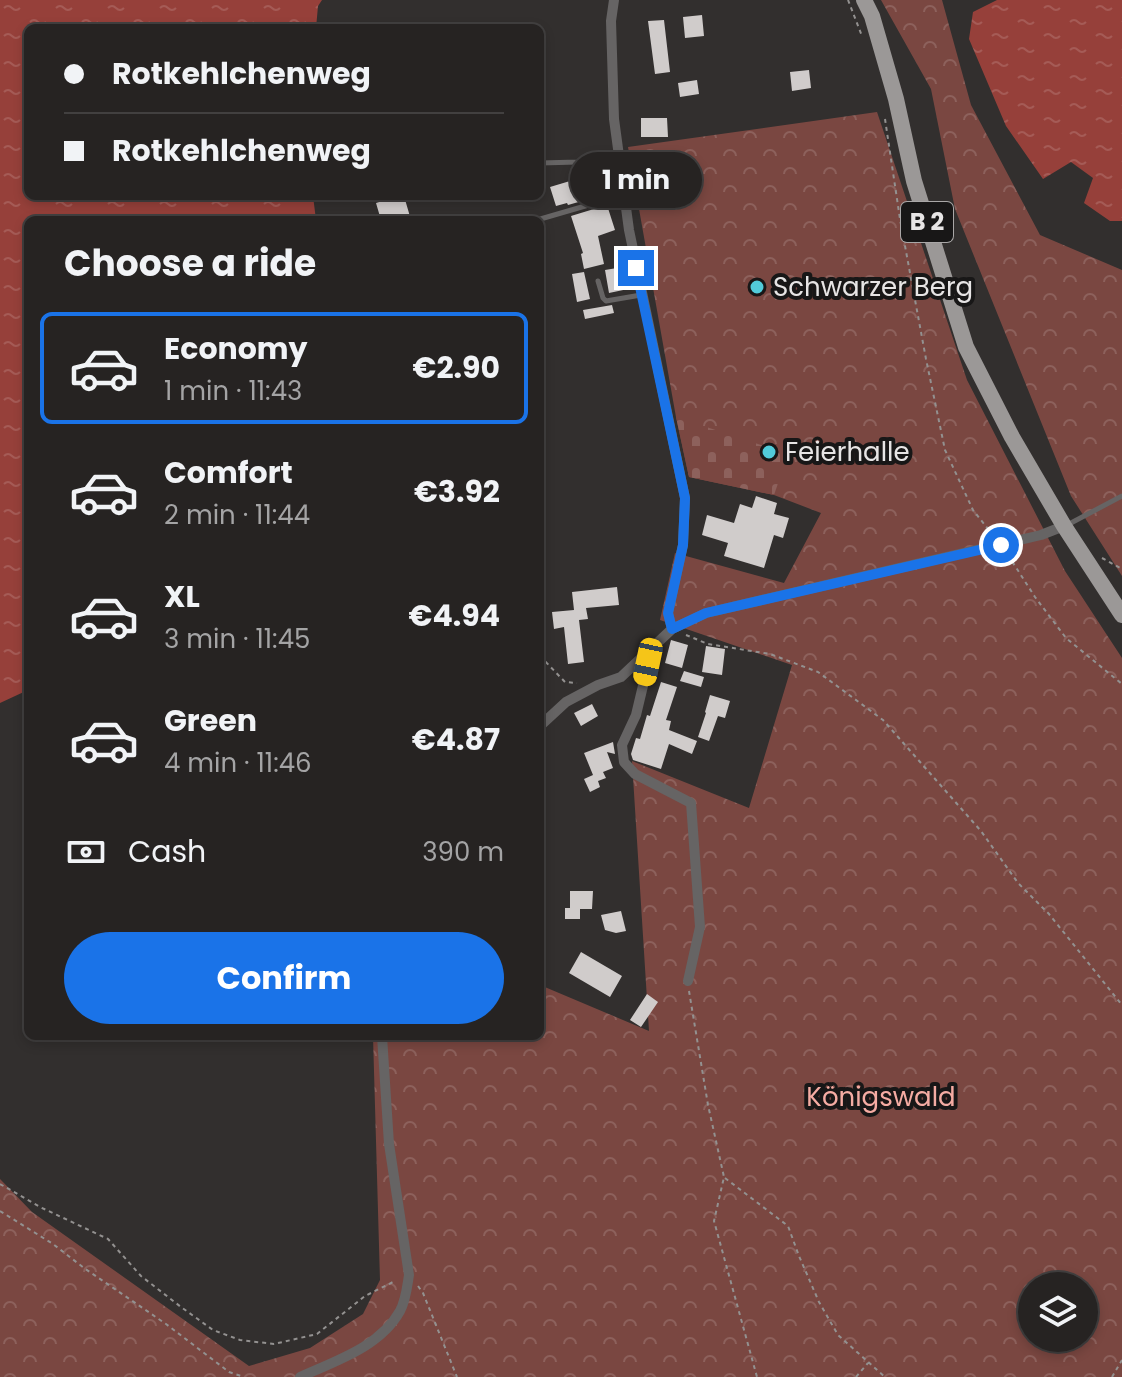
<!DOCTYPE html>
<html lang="en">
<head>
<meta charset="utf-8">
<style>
  :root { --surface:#262322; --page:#2e2b2a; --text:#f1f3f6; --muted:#a4a4a5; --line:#424040; --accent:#1a73e8 }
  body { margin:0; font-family:Poppins,sans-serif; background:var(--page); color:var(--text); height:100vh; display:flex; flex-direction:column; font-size:30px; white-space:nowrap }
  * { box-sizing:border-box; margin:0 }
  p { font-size:26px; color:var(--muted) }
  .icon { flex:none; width:44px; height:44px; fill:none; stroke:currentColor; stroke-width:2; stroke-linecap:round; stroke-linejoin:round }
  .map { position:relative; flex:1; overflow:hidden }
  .panel { position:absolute; left:24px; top:216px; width:520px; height:824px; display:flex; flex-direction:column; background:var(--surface); border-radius:12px; box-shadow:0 4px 12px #0003,0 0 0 2px var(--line) }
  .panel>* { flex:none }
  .hud { position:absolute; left:24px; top:24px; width:520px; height:176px; border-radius:12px; box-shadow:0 4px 12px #0003,0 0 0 2px var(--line); display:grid; align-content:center; height:176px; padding:0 40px; background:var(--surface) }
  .fabs { position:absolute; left:1018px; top:1272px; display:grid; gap:16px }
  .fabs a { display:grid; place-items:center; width:80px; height:80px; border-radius:50%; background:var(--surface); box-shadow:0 4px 12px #0003,0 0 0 2px var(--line); font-size:40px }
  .end { position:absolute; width:36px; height:36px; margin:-18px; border:10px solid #1a73e8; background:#fff; box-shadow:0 0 0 4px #fff }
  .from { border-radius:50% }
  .bubble { position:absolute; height:56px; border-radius:28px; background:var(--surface); box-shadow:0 4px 12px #0003,0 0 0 2px var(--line); font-size:26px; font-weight:700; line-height:56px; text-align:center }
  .car { position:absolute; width:24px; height:48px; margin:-24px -12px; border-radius:10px; box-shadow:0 0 6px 2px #0007; background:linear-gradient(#f5c518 24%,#345 0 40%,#f5c518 0 76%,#345 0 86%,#f5c518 0) }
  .hud b { display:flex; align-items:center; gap:28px; height:76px; font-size:30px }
  .hud b+b { border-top:2px solid var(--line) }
  .hud i { width:20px; height:20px; background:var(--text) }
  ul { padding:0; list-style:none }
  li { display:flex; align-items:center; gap:24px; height:112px; margin:0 16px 12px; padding:0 24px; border:4px solid transparent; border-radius:12px }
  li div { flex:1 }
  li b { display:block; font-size:30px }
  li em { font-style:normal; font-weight:700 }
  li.current { border-color:var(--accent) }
  li>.icon { width:72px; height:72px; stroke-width:1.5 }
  h2 { padding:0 40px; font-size:36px; line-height:96px }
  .pay { display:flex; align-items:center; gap:20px; height:88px; padding:0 40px; font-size:30px }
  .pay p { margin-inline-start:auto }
  .primary-button { display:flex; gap:16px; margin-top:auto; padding:16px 40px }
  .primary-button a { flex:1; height:92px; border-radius:48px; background:var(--accent); color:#fff; font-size:32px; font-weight:700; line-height:92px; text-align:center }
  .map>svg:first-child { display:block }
  .forest { fill:url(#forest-crowns); fill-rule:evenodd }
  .cemetery { fill:url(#cemetery-stones) }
  .water { fill:url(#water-ripples) }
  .building { fill:#d0cccb }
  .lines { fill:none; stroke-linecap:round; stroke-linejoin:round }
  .path { stroke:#939190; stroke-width:2; stroke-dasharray:4 4; stroke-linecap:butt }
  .service { stroke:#666464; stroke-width:5 }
  .minor { stroke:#666464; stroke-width:10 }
  .primary { stroke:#9b9897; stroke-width:16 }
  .route { stroke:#1a73e8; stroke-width:10 }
  .poi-dot { fill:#52cbda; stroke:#181717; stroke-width:3 }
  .labels { text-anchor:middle; stroke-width:8; stroke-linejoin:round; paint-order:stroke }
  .shield { fill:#181717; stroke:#a9a7a7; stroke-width:2 }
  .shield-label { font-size:24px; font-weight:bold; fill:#e7e5e5 }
  .poi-label { font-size:26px; fill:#e7e5e5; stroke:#181717; text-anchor:start }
  .park-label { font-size:26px; fill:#f5aca3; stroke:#181717 }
</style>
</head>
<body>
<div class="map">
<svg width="1122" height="1377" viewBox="0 0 1122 1377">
  <defs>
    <pattern id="forest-crowns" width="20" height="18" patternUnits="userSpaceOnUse" patternTransform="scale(2)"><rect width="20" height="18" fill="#7a4741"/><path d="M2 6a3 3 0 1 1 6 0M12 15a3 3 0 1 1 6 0" fill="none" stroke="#8d615c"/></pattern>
    <pattern id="cemetery-stones" width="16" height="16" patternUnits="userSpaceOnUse" patternTransform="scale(2)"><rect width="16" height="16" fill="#7a4741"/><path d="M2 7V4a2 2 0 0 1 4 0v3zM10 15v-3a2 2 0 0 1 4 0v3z" fill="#8d615c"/></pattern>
    <pattern id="water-ripples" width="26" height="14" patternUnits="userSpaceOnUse" patternTransform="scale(2)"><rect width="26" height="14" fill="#96403a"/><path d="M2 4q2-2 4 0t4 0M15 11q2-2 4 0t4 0" fill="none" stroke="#a55b56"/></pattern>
  </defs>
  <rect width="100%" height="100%" fill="#322f2e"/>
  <!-- forest -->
  <path class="forest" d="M881 0H942L971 105 1040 235 1122 270V576L1071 496 955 209 931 89Z
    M877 112 967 380 1065 571 1122 658V1377H0V1179L32 1212 249 1366 310 1348 363 1314 380 1280 373 1036H540V985L649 1031 632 761 749 808 792 665 660 620 675 553 784 583 821 513 774 495 689 477 676 417 628 147ZM1032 1286H1084V1338H1032Z"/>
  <!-- cemetery -->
  <path class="cemetery" d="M676 417 788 454 774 495 689 477Z"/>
  <!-- water -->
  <path class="water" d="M0 0H322L318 6 316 28H28V196H313L316 220H28V690L0 703Z
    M997 0H1122V221H1110L1084 203 1093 178 1071 162 1043 179 1006 126 969 39 973 12Z"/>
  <!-- building -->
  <path class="building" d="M702 15 704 36 685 38 683 17Z
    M664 20 670 72 655 74 648 21Z
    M809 70 811 88 792 91 790 72Z
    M697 80 699 94 680 97 678 83Z
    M641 118H667L668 137H641Z
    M600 172 606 191 603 192V195L568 205 567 203 556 206 550 187Z
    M399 196H404L411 220H381L376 203Z
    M607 205 615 230 598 236 604 264 584 269 581 254 583 253 571 216Z
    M623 267 628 289 609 293 605 270Z
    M584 272 590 299 577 302 572 274Z
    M612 305 614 313 585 319 583 310Z
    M756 496 777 503 774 514 789 518 783 538 774 535 764 568 724 556 728 543 702 535 707 515 734 523 740 504 752 508Z
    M617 587 619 605 586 608 588 619 579 620 584 662 568 664 564 627 554 629 552 612 574 610 572 592Z
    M671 640 688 645 682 668 665 663Z
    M706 646 725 649 722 675 702 672Z
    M684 671 704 677 701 687 680 681Z
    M661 682 677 687 666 720 671 721 669 730 697 741 692 754 669 744 661 769 633 760 631 754 636 738 640 739 647 715 650 716Z
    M710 695 730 701 725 718 718 716 709 741 698 737 706 713 705 712Z
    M592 704 598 716 581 726 574 713Z
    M613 742 615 754 607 752 613 768 603 772 606 778 598 781 600 787 590 792 584 779 593 775 584 753Z
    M570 891H593L592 909H580V919H565V908H570Z
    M621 911 626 931 616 933 605 930 601 915Z
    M581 952 622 976 610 997 569 973Z
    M647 994 658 1002 641 1027 630 1020Z"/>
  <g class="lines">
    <!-- path -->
    <path class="path" d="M848 0 862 36
      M885 119 900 219 926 359 945 450 973 510 992 534
      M1008 555 1035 597 1066 638 1122 684
      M1102 558 1122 569
      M686 635 708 644 770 654 818 672 883 720 981 831 1018 883 1049 914 1122 1005
      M540 656 565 682 577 683
      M689 991 708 1105 724 1177 714 1221 757 1377
      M725 1178 788 1226 799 1256 819 1302 838 1335 885 1377
      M0 1184 40 1207 108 1239 141 1276 181 1307 213 1330 240 1340 274 1344 317 1334 365 1296 395 1281
      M0 1211 53 1244 84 1268 166 1324 229 1372 244 1377
      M418 1286 423 1293 457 1377
      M856 1377 868 1363
      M1112 1377 1122 1360"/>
    <!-- service -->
    <path class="service" d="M540 163 578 162 617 152
      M420 198 425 196
      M537 220 623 195
      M598 281 603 298 606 301 641 295
      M1069 524 1122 496"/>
    <!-- minor -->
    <path class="minor" d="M614 0 611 21 614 119 629 230 685 498 683 545 668 613 672 629
      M652 648 636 715 622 745 624 762 635 774 691 803 700 927 688 981
      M540 726 566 702 598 685 621 677 672 629 706 613 1041 535 1064 526
      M300 1377C335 1361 380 1347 400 1311 406 1300 407 1287 409 1275L389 1144 382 1036"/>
    <!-- primary -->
    <path class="primary" d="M864 0 872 16 896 99 914 181 966 347 1012 437 1064 526 1122 615"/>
  </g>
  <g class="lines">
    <!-- route -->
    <path class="route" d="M636 268 685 498 683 545 668 613 672 629 706 613 1001 545"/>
  </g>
  <!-- markers -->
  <g class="poi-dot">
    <circle cx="757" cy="287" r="8"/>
    <circle cx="769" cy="452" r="8"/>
  </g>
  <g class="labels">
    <!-- shield labels -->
    <rect class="shield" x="901" y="202" width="52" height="40" rx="6"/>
    <g class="shield-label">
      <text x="927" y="230">B 2</text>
    </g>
    <!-- poi labels -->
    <g class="poi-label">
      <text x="773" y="296">Schwarzer Berg</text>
      <text x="785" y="461">Feierhalle</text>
    </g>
    <!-- park labels -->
    <g class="park-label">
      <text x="881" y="1106">Königswald</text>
    </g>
  </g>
</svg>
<div class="fabs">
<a><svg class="icon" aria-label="layers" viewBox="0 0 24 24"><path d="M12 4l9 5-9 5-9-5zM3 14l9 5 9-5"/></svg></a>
</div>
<i class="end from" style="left:1001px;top:545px"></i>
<i class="end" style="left:636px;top:268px"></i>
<div class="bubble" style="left:570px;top:152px;width:132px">1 min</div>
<i class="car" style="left:648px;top:662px;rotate:192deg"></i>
<div class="hud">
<b><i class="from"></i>Rotkehlchenweg</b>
<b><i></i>Rotkehlchenweg</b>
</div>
<section class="panel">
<h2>Choose a ride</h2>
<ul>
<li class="current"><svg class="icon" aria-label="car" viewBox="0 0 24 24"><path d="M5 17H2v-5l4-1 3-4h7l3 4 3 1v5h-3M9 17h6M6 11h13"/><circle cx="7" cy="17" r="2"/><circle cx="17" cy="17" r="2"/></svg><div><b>Economy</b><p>1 min · 11:43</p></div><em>€2.90</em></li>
<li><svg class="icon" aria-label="car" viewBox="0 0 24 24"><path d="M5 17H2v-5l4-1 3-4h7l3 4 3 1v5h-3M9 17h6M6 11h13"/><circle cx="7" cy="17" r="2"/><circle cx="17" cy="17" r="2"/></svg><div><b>Comfort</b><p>2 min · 11:44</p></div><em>€3.92</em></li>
<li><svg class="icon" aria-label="car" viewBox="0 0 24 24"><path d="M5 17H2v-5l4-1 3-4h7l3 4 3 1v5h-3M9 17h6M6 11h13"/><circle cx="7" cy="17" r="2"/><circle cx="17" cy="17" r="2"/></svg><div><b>XL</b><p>3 min · 11:45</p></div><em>€4.94</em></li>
<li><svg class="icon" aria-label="car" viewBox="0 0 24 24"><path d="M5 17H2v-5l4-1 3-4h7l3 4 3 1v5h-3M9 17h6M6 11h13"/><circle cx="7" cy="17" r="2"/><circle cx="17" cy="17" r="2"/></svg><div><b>Green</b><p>4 min · 11:46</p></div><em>€4.87</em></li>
</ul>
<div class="pay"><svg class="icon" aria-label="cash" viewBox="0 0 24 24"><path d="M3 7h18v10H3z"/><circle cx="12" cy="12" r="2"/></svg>Cash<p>390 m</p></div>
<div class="primary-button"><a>Confirm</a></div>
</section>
</div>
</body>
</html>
